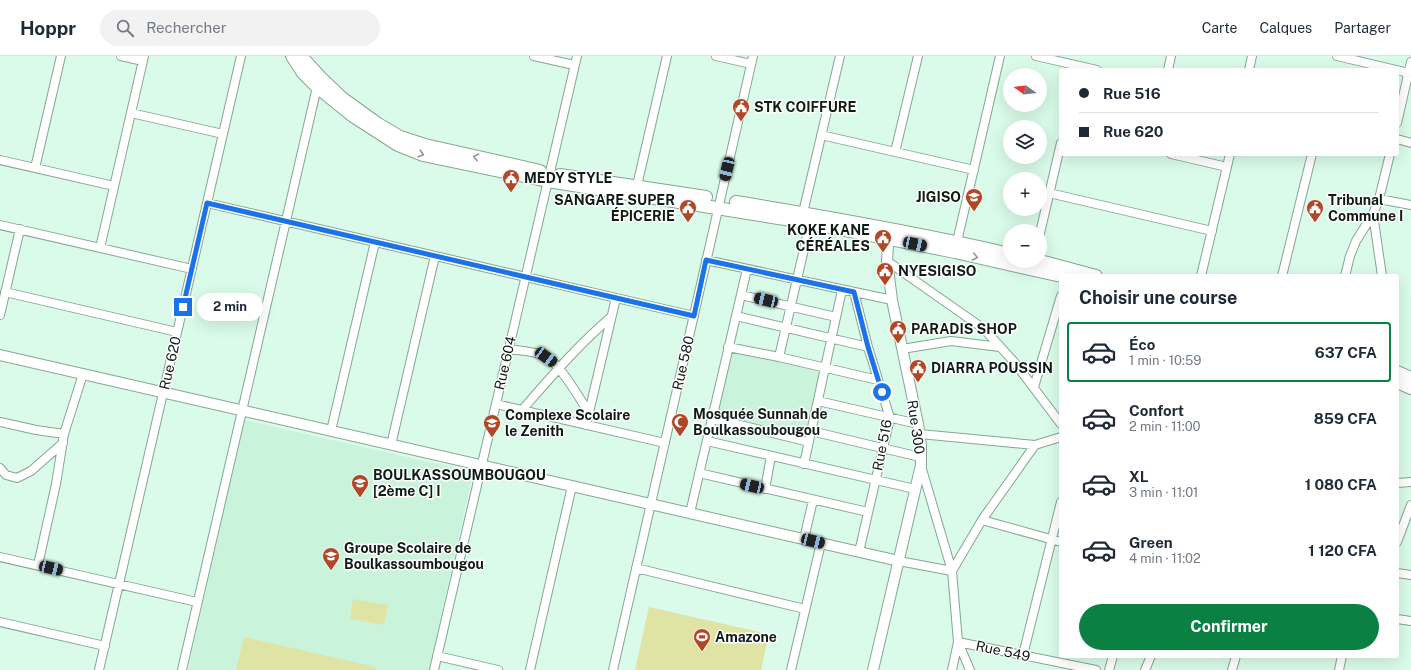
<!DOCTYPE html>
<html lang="fr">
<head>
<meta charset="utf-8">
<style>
  :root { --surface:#fff; --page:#f2f2f3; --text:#1f2937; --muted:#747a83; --line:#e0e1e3; --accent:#0b8043 }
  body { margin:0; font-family:"Public Sans",sans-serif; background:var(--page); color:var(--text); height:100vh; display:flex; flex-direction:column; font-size:15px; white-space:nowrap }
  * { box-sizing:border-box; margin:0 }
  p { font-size:13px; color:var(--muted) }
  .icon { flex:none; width:22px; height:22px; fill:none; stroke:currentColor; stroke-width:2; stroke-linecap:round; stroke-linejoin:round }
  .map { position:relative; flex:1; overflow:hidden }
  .drawer { position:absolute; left:1059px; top:218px; width:340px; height:384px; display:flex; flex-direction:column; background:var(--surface); border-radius:4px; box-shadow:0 4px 16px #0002 }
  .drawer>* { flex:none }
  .hud { position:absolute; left:1059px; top:12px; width:340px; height:88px; border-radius:4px; box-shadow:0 4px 16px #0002; display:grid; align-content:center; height:88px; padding:0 20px; background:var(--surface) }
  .needle { width:26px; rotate:285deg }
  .buttons { position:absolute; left:1003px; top:12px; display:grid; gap:8px }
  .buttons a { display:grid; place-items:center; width:44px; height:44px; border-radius:50%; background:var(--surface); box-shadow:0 4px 16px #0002; font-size:20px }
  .end { position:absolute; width:18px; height:18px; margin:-9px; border:5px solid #1a73e8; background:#fff; box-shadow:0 0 0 2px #fff }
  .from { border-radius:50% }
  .bubble { position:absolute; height:28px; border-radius:14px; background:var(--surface); box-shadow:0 4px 16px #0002; font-size:13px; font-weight:700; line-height:28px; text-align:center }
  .car { position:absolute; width:12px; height:24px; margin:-12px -6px; border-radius:5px; box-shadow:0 0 3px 1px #0007; background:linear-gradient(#222 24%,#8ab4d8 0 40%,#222 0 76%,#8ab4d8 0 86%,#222 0) }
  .hud b { display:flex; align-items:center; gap:14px; height:38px; font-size:15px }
  .hud b+b { border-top:1px solid var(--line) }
  .hud i { width:10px; height:10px; background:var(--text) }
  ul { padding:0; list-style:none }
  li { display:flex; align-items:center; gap:12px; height:60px; margin:0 8px 6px; padding:0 12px; border:2px solid transparent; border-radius:4px }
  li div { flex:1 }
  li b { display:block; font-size:15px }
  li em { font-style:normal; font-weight:700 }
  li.on { border-color:var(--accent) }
  li>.icon { width:36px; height:36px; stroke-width:1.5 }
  h2 { padding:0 20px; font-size:18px; line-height:48px }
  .primary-button { display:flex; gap:8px; margin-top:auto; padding:8px 20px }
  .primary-button a { flex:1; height:46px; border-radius:24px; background:var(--accent); color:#fff; font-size:16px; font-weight:700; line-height:46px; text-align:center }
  header { display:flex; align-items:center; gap:24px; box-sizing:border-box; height:56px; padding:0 20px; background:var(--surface); border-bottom:1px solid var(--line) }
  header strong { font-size:19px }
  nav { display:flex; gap:22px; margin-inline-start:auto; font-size:14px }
  .search { width:280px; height:36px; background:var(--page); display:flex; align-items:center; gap:10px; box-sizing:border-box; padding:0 14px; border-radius:22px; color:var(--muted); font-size:15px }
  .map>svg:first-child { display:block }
  .built { fill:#caf3dc }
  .green { fill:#dfe4a5 }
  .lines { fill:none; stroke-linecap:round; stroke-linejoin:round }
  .minor-casing { stroke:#86a594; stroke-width:10 }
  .tertiary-casing { stroke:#86a594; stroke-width:12 }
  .secondary-casing { stroke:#86a594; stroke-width:14 }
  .minor { stroke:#fff; stroke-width:8 }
  .tertiary { stroke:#fff; stroke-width:10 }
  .secondary { stroke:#fff; stroke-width:12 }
  .oneway { stroke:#939896 }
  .route { stroke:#1a73e8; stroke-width:5 }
  .labels { text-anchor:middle; stroke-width:3; stroke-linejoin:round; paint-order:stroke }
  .poi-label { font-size:14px; font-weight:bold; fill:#0f1b15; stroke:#fff; text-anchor:start }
  .street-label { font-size:14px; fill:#0f1b15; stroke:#fff }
</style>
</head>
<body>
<header>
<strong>Hoppr</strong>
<div class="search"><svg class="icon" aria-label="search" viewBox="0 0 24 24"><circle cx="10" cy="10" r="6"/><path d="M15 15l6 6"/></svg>Rechercher</div>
<nav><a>Carte</a><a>Calques</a><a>Partager</a></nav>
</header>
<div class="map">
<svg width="1411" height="614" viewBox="0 0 1411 614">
  <rect width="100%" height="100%" fill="#dafbe9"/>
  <!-- built -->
  <path class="built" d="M731 292 829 314 813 385 715 363Z
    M244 364 473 416 429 614H188Z"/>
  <!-- green -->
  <path class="green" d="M353 543 388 549 384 569 350 563Z
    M649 551 769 578 761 614H635Z
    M244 581 376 611V614H236Z"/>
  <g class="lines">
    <defs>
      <path id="minor" d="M121 0 143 5
        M534 0 574 9
        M716 0 751 8
        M1036 0 1097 14
        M1337 0 1409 17
        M1168 14 1171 0
        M1249 14 1252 0
        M131 57 223 78
        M1397 67 1411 6
        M821 79 974 114
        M1397 83 1411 87
        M895 96 918 0
        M1171 98 1227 111
        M0 104 114 130
        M35 112 61 0
        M636 134 667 0
        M1049 137 1212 175
        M1379 143 1411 149
        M207 147 694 260
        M1373 158 1382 220
        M802 161 840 0
        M0 169 192 213
        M1040 177 1061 87
        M956 190 1000 0
        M100 192 144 0
        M706 204 892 244
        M887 205 984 273 1015 307 1061 368
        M1201 220 1230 98
        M1282 220 1312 98
        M1345 220 1350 200 1356 185 1373 158 1379 143 1390 98
        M5 236 177 276
        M854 236 868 291 890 362 859 496
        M741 239 836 261
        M0 259 20 173
        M736 260 868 291
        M728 291 779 301 878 324
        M509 293C521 295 534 295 545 300 559 306 580 343 589 357
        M902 293 951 285 1000 291
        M779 301 811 163
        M1034 331 1061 240
        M818 345 918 368
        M496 348 665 387
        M522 354C550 322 578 289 611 261
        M712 362 809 386
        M0 366 36 374 64 378
        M586 369 616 242
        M331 375 375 186
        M811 375 920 401
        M920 378 1035 389
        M707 385 915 433
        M391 389 435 200
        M804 408 842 234
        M921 410 952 515 958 586 970 614
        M0 412 6 419 17 422 31 415 63 387
        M699 417 868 456
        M1397 427 1411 426
        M765 433 771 400
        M690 457 747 213
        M982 464 1061 486
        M804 483 813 444
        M1397 486 1411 449
        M0 501 197 546
        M899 505 952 515 982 464 1035 389 1061 381
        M38 509 56 428 64 378 83 318
        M636 512 805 553
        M1397 517 1411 519
        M1397 563 1411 565
        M0 566 105 590
        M1023 599 1061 446
        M437 600 498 614
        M99 614 241 0
        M182 614 317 31
        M434 614 577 0
        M530 614 572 430
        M613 614 753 0
        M791 614 821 487
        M952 614 958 586 1096 614
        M1109 614 1113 600
        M1145 614 1151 600
        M1232 614 1236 600
        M1339 614 1342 600"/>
      <path id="tertiary" d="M0 299 899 505
        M873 614 921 409V390L918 368 892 244 887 205 889 175"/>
      <path id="secondary" d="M292 0 303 17 317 31 353 60 398 89 423 99 548 125 810 167 955 196 1061 220
        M301 0 320 21 342 42 378 68 400 81 425 89 540 115
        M560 119 706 141
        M736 146C828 161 919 177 1010 198
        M1040 205 1096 220
        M1397 316 1411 322
        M1397 326 1411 332"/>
    </defs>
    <!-- minor casing -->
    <use href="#minor" class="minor-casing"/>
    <!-- tertiary casing -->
    <use href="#tertiary" class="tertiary-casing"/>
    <!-- secondary casing -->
    <use href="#secondary" class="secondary-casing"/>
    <!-- minor -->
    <use href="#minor" class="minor"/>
    <!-- tertiary -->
    <use href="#tertiary" class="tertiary"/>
    <!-- secondary -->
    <use href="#secondary" class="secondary"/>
  </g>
  <!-- one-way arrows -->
  <defs><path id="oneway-chevron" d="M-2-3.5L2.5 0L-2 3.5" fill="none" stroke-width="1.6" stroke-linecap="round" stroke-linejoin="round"/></defs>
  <g class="oneway">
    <use href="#oneway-chevron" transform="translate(421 98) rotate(16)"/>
    <use href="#oneway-chevron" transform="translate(476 101) rotate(-167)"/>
    <use href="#oneway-chevron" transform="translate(975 201) rotate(13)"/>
  </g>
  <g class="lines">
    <!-- route -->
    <path class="route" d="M183 251 207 147 694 260 706 204 854 236 868 291 882 336"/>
  </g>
  <!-- icons -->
  <defs>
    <symbol id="civic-pin" viewBox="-11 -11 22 30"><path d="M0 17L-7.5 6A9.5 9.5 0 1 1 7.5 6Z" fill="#b04727" stroke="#fff"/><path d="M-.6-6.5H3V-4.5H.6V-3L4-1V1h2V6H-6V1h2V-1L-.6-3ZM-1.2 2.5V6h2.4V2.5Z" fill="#fff"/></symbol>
    <symbol id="school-pin" viewBox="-11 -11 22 30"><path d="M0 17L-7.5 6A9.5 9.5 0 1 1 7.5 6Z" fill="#b04727" stroke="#fff"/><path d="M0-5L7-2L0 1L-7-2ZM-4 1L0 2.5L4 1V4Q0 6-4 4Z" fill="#fff"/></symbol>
    <symbol id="mosque-pin" viewBox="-11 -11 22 30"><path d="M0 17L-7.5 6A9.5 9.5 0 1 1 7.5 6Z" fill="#b04727" stroke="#fff"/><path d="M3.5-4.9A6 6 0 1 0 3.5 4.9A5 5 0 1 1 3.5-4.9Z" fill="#fff"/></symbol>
    <symbol id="stadium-pin" viewBox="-11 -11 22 30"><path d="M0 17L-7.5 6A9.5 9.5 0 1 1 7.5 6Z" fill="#b04727" stroke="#fff"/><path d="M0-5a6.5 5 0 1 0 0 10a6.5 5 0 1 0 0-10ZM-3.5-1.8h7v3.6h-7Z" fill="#fff"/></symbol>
  </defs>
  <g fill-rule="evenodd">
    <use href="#civic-pin" x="731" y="41" width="20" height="27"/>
    <use href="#civic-pin" x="501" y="112" width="20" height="27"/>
    <use href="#school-pin" x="964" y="131" width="20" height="27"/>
    <use href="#civic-pin" x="678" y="142" width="20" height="27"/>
    <use href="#civic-pin" x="1305" y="142" width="20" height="27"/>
    <use href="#civic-pin" x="873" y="172" width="20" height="27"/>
    <use href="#civic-pin" x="875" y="205" width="20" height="27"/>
    <use href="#civic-pin" x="888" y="263" width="20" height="27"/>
    <use href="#civic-pin" x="908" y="302" width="20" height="27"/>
    <use href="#mosque-pin" x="670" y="356" width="20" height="27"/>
    <use href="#school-pin" x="482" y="357" width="20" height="27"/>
    <use href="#school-pin" x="350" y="417" width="20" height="27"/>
    <use href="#school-pin" x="321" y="490" width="20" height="27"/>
    <use href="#stadium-pin" x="692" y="571" width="20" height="27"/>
  </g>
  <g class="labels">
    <!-- poi labels -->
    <g class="poi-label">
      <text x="754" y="56">STK COIFFURE</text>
      <text x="524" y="127">MEDY STYLE</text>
      <text x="961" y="146" text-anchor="end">JIGISO</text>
      <text x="675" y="149" text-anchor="end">SANGARE SUPER<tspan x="675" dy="16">ÉPICERIE</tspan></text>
      <text x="1328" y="149">Tribunal<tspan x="1328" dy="16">Commune I</tspan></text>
      <text x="870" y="179" text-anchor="end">KOKE KANE<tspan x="870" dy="16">CÉRÉALES</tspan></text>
      <text x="898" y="220">NYESIGISO</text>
      <text x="911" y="278">PARADIS SHOP</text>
      <text x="931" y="317">DIARRA POUSSIN</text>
      <text x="693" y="363">Mosquée Sunnah de<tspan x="693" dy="16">Boulkassoubougou</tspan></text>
      <text x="505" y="364">Complexe Scolaire<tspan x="505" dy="16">le Zenith</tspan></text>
      <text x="373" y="424">BOULKASSOUMBOUGOU<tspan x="373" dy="16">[2ème C] I</tspan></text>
      <text x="344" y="497">Groupe Scolaire de<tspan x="344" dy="16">Boulkassoumbougou</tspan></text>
      <text x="715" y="586">Amazone</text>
    </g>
    <!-- street labels -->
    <g class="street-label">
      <text transform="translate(170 307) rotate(-77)" y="5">Rue 620</text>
      <text transform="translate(505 307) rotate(-77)" y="5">Rue 604</text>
      <text transform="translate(683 307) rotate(-77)" y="5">Rue 580</text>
      <text transform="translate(916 371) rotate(82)" y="5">Rue 300</text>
      <text transform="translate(882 389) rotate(-79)" y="5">Rue 516</text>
      <text transform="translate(1003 595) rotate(12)" y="5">Rue 549</text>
    </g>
  </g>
</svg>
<div class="buttons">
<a><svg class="needle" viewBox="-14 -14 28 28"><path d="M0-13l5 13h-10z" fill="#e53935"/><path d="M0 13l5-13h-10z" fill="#747a83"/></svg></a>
<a><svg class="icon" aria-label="layers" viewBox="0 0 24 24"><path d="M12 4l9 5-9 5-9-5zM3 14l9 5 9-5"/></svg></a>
<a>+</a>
<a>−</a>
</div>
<i class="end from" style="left:882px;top:336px"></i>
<i class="end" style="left:183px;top:251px"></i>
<div class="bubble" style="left:197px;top:237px;width:66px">2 min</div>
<i class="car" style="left:727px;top:113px;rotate:193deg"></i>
<i class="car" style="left:915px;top:188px;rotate:102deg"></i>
<i class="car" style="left:766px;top:244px;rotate:283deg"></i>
<i class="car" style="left:546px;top:301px;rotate:126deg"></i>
<i class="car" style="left:752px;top:430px;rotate:283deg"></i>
<i class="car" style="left:813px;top:485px;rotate:104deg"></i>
<i class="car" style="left:51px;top:512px;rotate:103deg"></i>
<div class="hud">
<b><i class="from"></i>Rue 516</b>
<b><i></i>Rue 620</b>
</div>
<section class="drawer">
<h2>Choisir une course</h2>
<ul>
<li class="on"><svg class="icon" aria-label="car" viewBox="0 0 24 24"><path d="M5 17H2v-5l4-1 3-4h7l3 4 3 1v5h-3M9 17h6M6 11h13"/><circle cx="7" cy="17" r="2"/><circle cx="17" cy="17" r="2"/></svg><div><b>Éco</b><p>1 min · 10:59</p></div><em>637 CFA</em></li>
<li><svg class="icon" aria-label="car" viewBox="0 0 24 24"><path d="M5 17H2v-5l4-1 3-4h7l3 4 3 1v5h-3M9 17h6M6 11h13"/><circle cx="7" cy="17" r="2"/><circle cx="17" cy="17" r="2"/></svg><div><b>Confort</b><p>2 min · 11:00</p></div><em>859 CFA</em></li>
<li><svg class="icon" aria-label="car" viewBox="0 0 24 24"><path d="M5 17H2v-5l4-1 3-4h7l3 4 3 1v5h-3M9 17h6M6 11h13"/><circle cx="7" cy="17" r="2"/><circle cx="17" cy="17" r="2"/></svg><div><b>XL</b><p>3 min · 11:01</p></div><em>1 080 CFA</em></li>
<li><svg class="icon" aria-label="car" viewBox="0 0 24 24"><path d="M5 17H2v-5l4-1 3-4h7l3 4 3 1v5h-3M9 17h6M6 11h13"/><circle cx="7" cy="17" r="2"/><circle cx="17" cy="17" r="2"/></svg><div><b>Green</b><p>4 min · 11:02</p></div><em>1 120 CFA</em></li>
</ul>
<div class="primary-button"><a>Confirmer</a></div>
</section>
</div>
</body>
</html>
